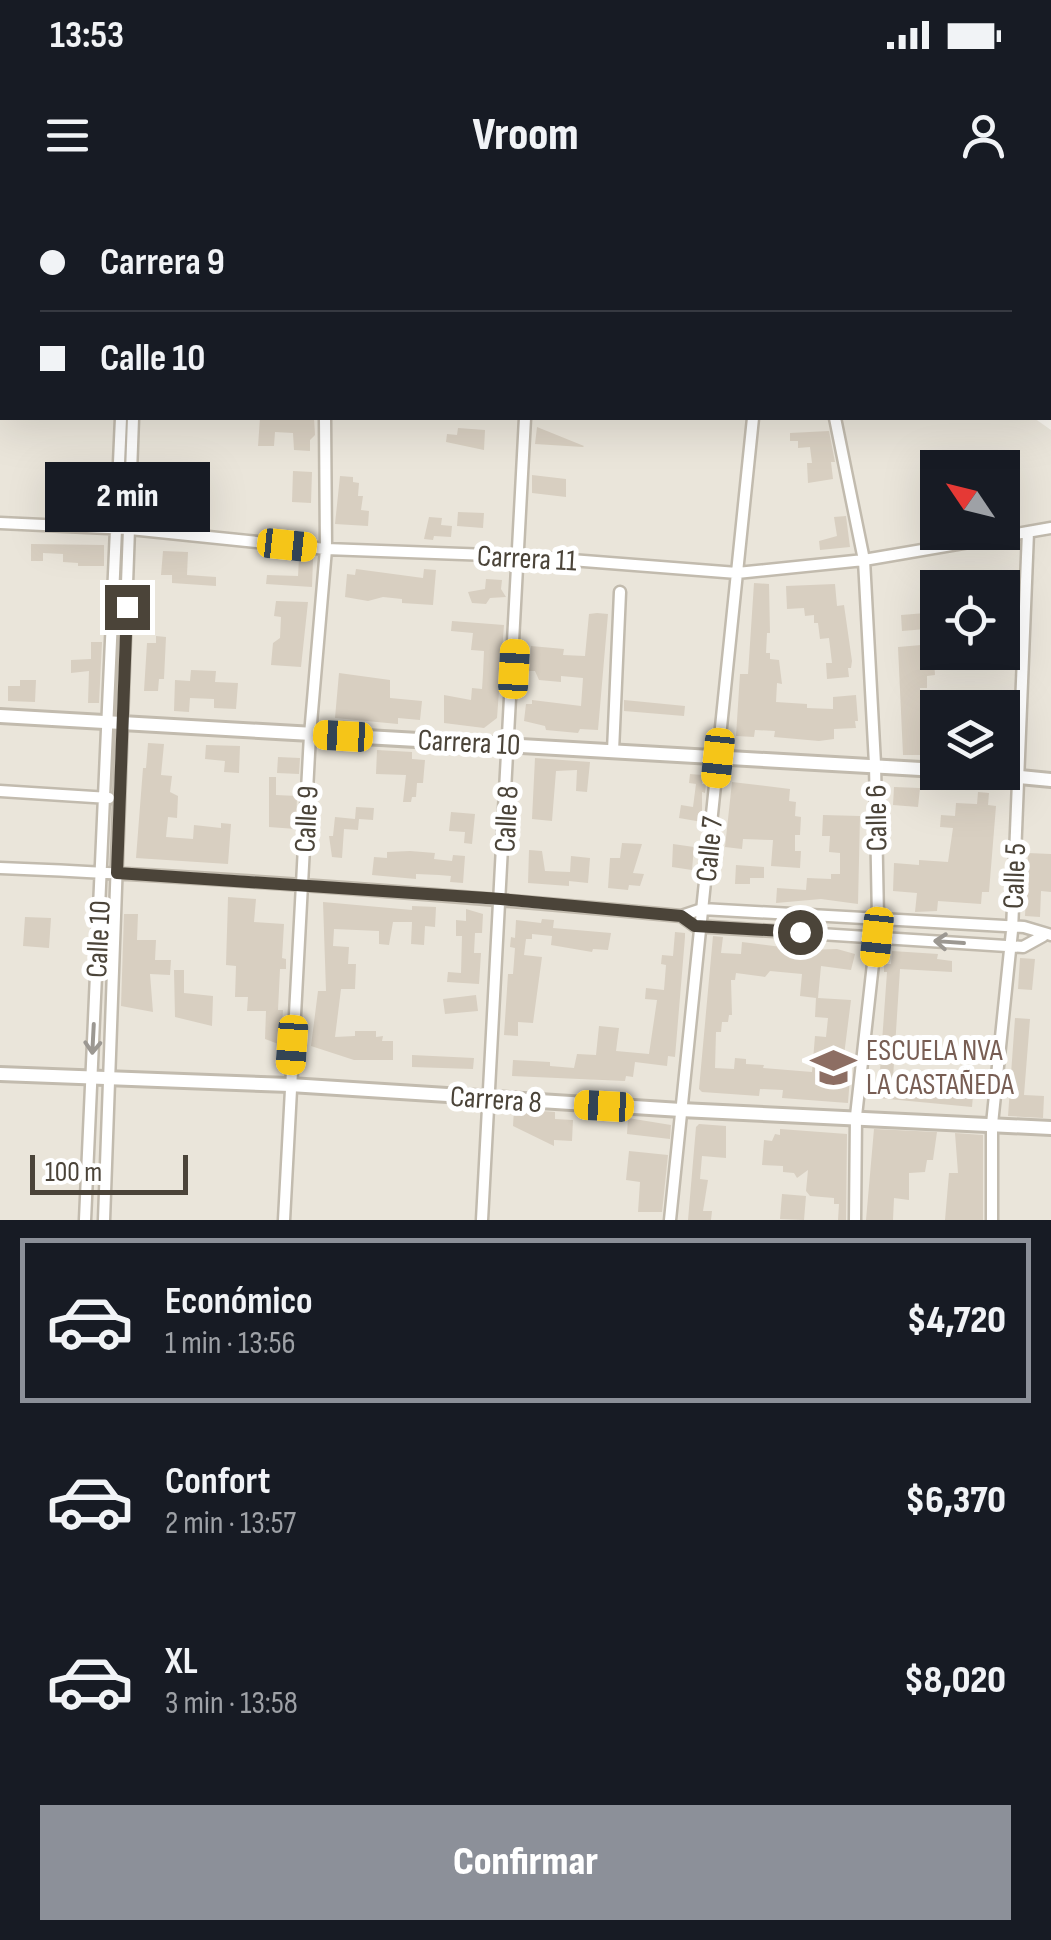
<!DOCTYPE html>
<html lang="es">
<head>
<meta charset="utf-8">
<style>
  :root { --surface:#171b24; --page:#20242c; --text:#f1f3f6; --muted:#9ea1a6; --line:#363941; --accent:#8c9099 }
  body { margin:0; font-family:"Sofia Sans Condensed",sans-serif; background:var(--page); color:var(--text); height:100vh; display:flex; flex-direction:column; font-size:38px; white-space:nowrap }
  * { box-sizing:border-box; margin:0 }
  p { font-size:32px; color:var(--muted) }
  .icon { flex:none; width:55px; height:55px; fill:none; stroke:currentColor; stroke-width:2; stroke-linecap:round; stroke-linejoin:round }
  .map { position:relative; height:1020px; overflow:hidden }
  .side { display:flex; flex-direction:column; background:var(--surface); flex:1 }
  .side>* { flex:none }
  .hud { position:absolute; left:0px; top:0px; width:1052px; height:220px; box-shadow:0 10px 40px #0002; display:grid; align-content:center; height:220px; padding:0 40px; background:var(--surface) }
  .needle { width:65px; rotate:305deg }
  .tools { position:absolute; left:920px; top:250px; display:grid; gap:20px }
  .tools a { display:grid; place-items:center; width:100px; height:100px; border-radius:0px; background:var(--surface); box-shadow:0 10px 40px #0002; font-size:50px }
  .scale { position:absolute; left:30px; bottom:25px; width:158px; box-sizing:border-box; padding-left:10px; border:5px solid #4b4439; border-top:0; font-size:28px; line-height:35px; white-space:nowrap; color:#4b4439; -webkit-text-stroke:8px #fff; paint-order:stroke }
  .end { position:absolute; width:45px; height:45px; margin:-22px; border:12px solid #4b4439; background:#fff; box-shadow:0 0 0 5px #fff }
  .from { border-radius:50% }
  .bubble { position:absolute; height:70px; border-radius:0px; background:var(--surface); box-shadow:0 10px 40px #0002; font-size:32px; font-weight:800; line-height:70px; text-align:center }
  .car { position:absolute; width:30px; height:60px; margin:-30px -15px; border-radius:12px; box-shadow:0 0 8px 2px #0007; background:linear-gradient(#f5c518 24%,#345 0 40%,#f5c518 0 76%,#345 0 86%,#f5c518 0) }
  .hud b { display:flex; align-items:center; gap:35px; height:95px; font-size:38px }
  .hud b+b { border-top:2px solid var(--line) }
  .hud i { width:25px; height:25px; background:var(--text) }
  ul { padding:18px 0 0; list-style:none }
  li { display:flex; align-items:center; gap:30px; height:165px; margin:0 20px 15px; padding:0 20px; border:5px solid transparent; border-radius:0px }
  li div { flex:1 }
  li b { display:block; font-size:38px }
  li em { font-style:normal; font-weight:800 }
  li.on { border-color:var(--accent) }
  li>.icon { width:90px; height:90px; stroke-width:1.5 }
  .primary-button { display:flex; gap:20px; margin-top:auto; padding:20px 40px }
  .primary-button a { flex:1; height:115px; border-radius:0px; background:var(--accent); color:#fff; font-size:40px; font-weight:800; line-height:115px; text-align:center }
  .status { display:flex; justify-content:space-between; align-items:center; height:70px; padding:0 50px; background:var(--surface); direction:ltr }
  .status svg { height:28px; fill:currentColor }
  header { display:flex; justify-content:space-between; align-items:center; height:130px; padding:0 40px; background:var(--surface); font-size:45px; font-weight:800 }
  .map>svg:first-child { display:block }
  .residential { fill:#eae5da; fill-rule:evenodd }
  .building { fill:#d8cfc1; fill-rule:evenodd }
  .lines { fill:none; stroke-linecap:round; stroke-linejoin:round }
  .minor-casing { stroke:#c2bbae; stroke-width:15 }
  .tertiary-casing { stroke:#c2bbae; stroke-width:18 }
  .minor { stroke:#fff; stroke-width:10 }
  .tertiary { stroke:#fff; stroke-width:12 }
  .oneway { stroke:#9c9892 }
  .route { stroke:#4b4439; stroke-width:12 }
  .labels { text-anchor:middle; stroke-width:10; stroke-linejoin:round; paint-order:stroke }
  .street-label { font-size:30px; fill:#4b4439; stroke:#fff }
  .education-label { font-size:30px; fill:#785e54; stroke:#fff; text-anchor:start }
</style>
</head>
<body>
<div class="status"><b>13:53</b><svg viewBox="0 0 49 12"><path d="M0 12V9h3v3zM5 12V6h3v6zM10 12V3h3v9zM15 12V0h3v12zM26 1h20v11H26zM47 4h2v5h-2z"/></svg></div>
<header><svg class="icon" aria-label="menu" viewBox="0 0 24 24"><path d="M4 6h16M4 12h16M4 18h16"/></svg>Vroom<svg class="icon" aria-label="person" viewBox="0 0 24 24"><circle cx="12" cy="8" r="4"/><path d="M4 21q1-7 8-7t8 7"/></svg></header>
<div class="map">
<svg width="1051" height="1020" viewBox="0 0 1051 1020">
  <rect width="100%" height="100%" fill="#f6f3ec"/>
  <!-- residential -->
  <path class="residential" d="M0 128 2 218H1034L1051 230V1020H0ZM938 268H1002V332H938ZM938 388H1002V452H938ZM938 508H1002V572H938Z"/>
  <!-- building -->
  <path class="building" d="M260 218H314L315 235 310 240V251L294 250 293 233 275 232 274 246H258Z
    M537 227 584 246 583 247 535 244Z
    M458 228 485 230 484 250 446 242 447 234 457 235Z
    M829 231 835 262H831L833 279 808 283 807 263H812L810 247 798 248V241H790V233Z
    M938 266V298L929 299 925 268Z
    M293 271 312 272 311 303 292 302Z
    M532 275 566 279V297L532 293Z
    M340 276 353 277V282L359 283 358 296H363L361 310 369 311 368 326 335 324Z
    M149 283 160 284V297L182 298 183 290 194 291 193 313 138 311 139 298 149 299Z
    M458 312 484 313 483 328 457 326Z
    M846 316 850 347 820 350 819 341 837 336 834 317Z
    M429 317 442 318 441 325 452 326 451 337 434 336 433 340 424 339Z
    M31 344 104 345V366H78V363L63 362V354L43 353V361H31Z
    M163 351 188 352 187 375 216 377V386L172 383V375H161Z
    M299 358 313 359 312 387 266 384 267 375 298 376Z
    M356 369 423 378 424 369 436 370 433 405 402 403V399L383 397 368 401 345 397 347 374 355 375Z
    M486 379 502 380 501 389 506 397 490 398 486 404 472 403 468 392 485 389Z
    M754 383 769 384 770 433H767L766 453H770V459L779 460 782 484 777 483 776 502 807 504V508L833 509V497L856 495 858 521H855L856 528 834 529V539L819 541 774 537 775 531 755 530 754 537 736 536 740 474H748Z
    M835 384 837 406 844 405 852 461 851 468H848L849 477 827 479 826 463H832L829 438 820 439 818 423H814V415L805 416 804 408 787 409 786 386Z
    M276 401 308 402 301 467 271 465 273 443 280 438 281 417 274 416Z
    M938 412V428L902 431 901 415Z
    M597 413 608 414 598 530 580 529 578 533 546 530 545 526 524 521 526 504H532V500L581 506 583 478 561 476V482L539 480 535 471H529L531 446 564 449 563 455 585 456 589 414Z
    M452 421 504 425 497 518 484 528 444 523V495L471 500 472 488 482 489 483 474 484 451 471 450 473 433 451 431Z
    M156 436 166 437 164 479H159L158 491H144L147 443H156Z
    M91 442H102L99 503H88L89 471 71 473V460L91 459Z
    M933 444 935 475 927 476V488H920V510L937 509 938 555H903L898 447Z
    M191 470 216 471 215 482 238 483 236 509 214 508V499L190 498 189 512 174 511 175 480 190 481Z
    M339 473 390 480V498L422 501 420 520 398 518V524L335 518Z
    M20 480H36L35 502 8 501V486H20Z
    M624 500 685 506 684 516 624 511Z
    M148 543 164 544 161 575 172 576 170 592 178 596 177 618 168 617 166 637 193 639 194 625 221 628V623L231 624 228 664 136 658 143 568H146Z
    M206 545 240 546 239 573 224 572 225 561 205 559Z
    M377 550 412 552V559L425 560 423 583H417L416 597H412L411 602H403L406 575 376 574Z
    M278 557 300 558 299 574 277 573Z
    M535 558 590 562 587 592 576 591 577 570 556 571 552 621 532 619Z
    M690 574 703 575 702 584H706L705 593 702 592V622L679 618 681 605 693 607 696 584 689 583Z
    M269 577H276V595L297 596 296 629 269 627Z
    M732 582 790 589 789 601 796 602 795 616 801 617 800 635H795V651H801L800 668 771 666 773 640 743 639 742 649 725 647Z
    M894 587 920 588 918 607 893 605Z
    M978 592 989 593 988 605 996 606 989 692H982L981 704 938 701 937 711 915 712 917 693 893 691 894 663 919 665V660L948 662 953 628 940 627 941 615 955 616 956 603 977 604Z
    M356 607 374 608 373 620 359 619 358 630 344 629 342 658 332 657 329 636H333L335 617 355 619Z
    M451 612 475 614 472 644 464 643 465 632 449 631Z
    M823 615 860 616 858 704 821 699 776 703 777 688 806 690 807 678 831 679V674H840V653L829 652 830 636H822Z
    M622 643 642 644 633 673 644 674 640 686 629 685 628 690 608 688 610 658H620Z
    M673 644 694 647 692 670 672 667Z
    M529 650 542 651 545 671 570 672 571 656 590 658 588 683 569 681V686L528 683Z
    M410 651 435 653 434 659 452 661 453 655 465 656 463 683 450 682 451 676 439 675 416 674V679L372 675 374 657 387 658V652Z
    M1028 653 1051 654V692L1041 691 1040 717 1025 716Z
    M736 665 764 667V678H750V684H735Z
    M228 697 256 699 254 722 284 724 282 758 286 759V769H280L278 810H283L281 845 265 839 266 811H247L248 797H235L236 766 226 765Z
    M323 702 412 710V706L436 707 435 727 425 726 424 745 411 744 412 722H393L389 745 379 744V731L334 729 333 746 349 747 348 764H356L355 789H341L335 837 355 836V831H376V837L383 836 382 841H393V860H354L311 846 318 791H326Z
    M466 709 483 714 482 733H475L474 753H481L479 784 447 782 448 772 461 773 462 736H456V720L466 721Z
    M124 714H138L137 740H156L155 760H171L170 775 150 774 153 812 121 806Z
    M25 717 51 718 49 748 23 746Z
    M542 719 554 720 553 728 611 733 608 750 593 749 592 752 551 745 552 736 532 734V739H526L524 755 542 757 533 823 518 822V836L504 835 508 774H513L515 748 510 747 511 737 515 738 516 720 541 723Z
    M675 732 685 733V737L675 857 668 856 667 866 635 862 633 877 626 876 625 881 512 876 513 860 550 862V866L574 868 577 854 596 855 599 826 619 828 616 851 649 854 657 800 645 799 646 788 664 790 666 765 661 764 662 755 673 756Z
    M713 736 723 737 721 753 741 754 742 742 805 750 837 749 855 754 851 770 821 766 818 798 851 800 843 863 851 864 848 903 782 898 783 890 760 889 759 896 702 892 699 889ZM770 771 802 774 800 796 816 798 815 817 828 818 826 837 815 836 812 872 763 868 764 865 746 864V859L735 858 734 869 715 868 716 832H721L722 822H728L729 815H732L731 780H735L736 773 765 777Z
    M892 751 938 754 937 759 952 761V772L900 769 893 878 974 884 972 907 878 898 887 772H884V764H891Z
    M1020 758 1035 759 1032 790 1018 789Z
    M174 770H184V793L213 796 212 826 175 817Z
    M476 795 478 811 445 814 443 799Z
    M1015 818 1030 819 1024 895 1044 896 1043 918 1008 916Z
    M412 855 474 858 473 869 412 867Z
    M514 909 555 912V919L573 920 572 941 554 940V946L513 926Z
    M628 918 671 925 670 939 627 934Z
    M699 924 726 926V958L702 956 700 979 708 980 703 1011H712L711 1020H688L696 927Z
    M780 929 847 934 846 1020H838L839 1004H834V998L810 996 806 991 808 970 797 978 794 973 783 972V966L762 965 764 940 772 941 775 934 780 935Z
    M874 929 937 932 933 960H927L925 972 909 973V1000L894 998 893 1020H866Z
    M955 933 983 935V1020H945L949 973H958Z
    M629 951 668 955 662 1012H638L640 982 626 980Z
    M782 994 806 996 804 1020 780 1019Z"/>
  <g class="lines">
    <defs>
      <path id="minor" d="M612 0 614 2
        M811 0V2
        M0 168 2 169
        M835 218 864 360 875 564 878 719 856 916 855 1020
        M0 323 130 329 326 349 520 356 737 373 864 360 1051 328
        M613 551 620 392
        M0 591 109 598
        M0 668C227 677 454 695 681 716L702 709 1024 727 1051 735
        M681 716 695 726 1023 747 1043 736
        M85 1020 121 218
        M104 1020 133 218
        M284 1020 310 535 326 349 325 218
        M482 1020 525 218
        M670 1020 753 218
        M992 1020V924L1012 731 1028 332"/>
      <path id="tertiary" d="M0 516 938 570
        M968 572 1051 580
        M0 874 290 885 681 910 1051 928"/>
    </defs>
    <!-- minor casing -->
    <use href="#minor" class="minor-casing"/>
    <!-- tertiary casing -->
    <use href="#tertiary" class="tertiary-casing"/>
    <!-- minor -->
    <use href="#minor" class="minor"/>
    <!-- tertiary -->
    <use href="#tertiary" class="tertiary"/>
  </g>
  <!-- one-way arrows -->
  <defs><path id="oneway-shaft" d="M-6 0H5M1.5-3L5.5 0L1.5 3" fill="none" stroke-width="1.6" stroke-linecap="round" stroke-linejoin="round" transform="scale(2.5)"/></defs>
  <g class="oneway">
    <use href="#oneway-shaft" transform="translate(949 742) rotate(-176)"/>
    <use href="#oneway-shaft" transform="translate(93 839) rotate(93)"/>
  </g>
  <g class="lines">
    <!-- route -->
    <path class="route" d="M127 407 117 673 501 699 681 716 695 726 800 732"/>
  </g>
  <!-- icons -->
  <defs>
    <symbol id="school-bare" viewBox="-9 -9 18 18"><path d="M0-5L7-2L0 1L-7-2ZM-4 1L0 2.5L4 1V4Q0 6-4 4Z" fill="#8d6e63" stroke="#fff" stroke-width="2.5" paint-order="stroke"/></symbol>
  </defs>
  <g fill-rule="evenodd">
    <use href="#school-bare" x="802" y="836" width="63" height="63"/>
  </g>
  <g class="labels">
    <!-- street labels -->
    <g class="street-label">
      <text transform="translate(527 358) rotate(3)" y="10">Carrera 11</text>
      <text transform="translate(469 542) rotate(3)" y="10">Carrera 10</text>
      <text transform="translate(876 618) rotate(-91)" y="10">Calle 6</text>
      <text transform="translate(306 619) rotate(-87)" y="10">Calle 9</text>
      <text transform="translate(506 619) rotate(-87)" y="10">Calle 8</text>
      <text transform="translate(709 649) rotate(-84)" y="10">Calle 7</text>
      <text transform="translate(1014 676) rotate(-88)" y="10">Calle 5</text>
      <text transform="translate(98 739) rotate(-87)" y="10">Calle 10</text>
      <text transform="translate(496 899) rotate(4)" y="10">Carrera 8</text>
    </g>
    <!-- education labels -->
    <g class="education-label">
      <text x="866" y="860">ESCUELA NVA<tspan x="866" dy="34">LA CASTAÑEDA</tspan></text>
    </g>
  </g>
</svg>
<div class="tools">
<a><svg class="needle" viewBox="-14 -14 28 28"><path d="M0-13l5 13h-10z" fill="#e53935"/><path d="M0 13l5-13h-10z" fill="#9ea1a6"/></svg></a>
<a><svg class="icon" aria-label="locate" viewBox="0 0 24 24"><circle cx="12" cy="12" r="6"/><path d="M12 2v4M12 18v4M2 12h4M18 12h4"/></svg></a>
<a><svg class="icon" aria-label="layers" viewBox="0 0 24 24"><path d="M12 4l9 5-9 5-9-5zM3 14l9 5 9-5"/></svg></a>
</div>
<div class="scale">100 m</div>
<i class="end from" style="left:800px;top:732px"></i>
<i class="end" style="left:127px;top:407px"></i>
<div class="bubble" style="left:45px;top:262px;width:165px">2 min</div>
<i class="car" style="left:287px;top:345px;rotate:96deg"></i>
<i class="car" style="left:514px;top:469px;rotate:3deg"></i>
<i class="car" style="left:343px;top:536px;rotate:273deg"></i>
<i class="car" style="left:718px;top:558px;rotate:186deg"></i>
<i class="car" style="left:877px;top:737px;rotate:186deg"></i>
<i class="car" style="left:292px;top:845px;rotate:184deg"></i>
<i class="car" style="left:604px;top:906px;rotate:273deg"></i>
<div class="hud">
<b><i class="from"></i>Carrera 9</b>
<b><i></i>Calle 10</b>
</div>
</div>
<section class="side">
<ul>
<li class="on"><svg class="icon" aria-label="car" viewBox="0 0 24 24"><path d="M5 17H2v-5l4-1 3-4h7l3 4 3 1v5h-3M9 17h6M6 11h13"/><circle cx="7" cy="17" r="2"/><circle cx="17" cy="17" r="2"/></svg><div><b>Económico</b><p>1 min · 13:56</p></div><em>$4,720</em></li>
<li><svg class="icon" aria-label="car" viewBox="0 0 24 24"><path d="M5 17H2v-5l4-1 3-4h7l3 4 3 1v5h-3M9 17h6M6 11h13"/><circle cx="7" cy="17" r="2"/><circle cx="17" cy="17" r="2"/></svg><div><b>Confort</b><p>2 min · 13:57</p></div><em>$6,370</em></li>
<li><svg class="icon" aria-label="car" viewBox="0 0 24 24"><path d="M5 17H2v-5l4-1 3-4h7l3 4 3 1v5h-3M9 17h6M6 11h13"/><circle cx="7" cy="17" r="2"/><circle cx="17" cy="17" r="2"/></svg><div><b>XL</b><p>3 min · 13:58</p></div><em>$8,020</em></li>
</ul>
<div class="primary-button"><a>Confirmar</a></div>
</section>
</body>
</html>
